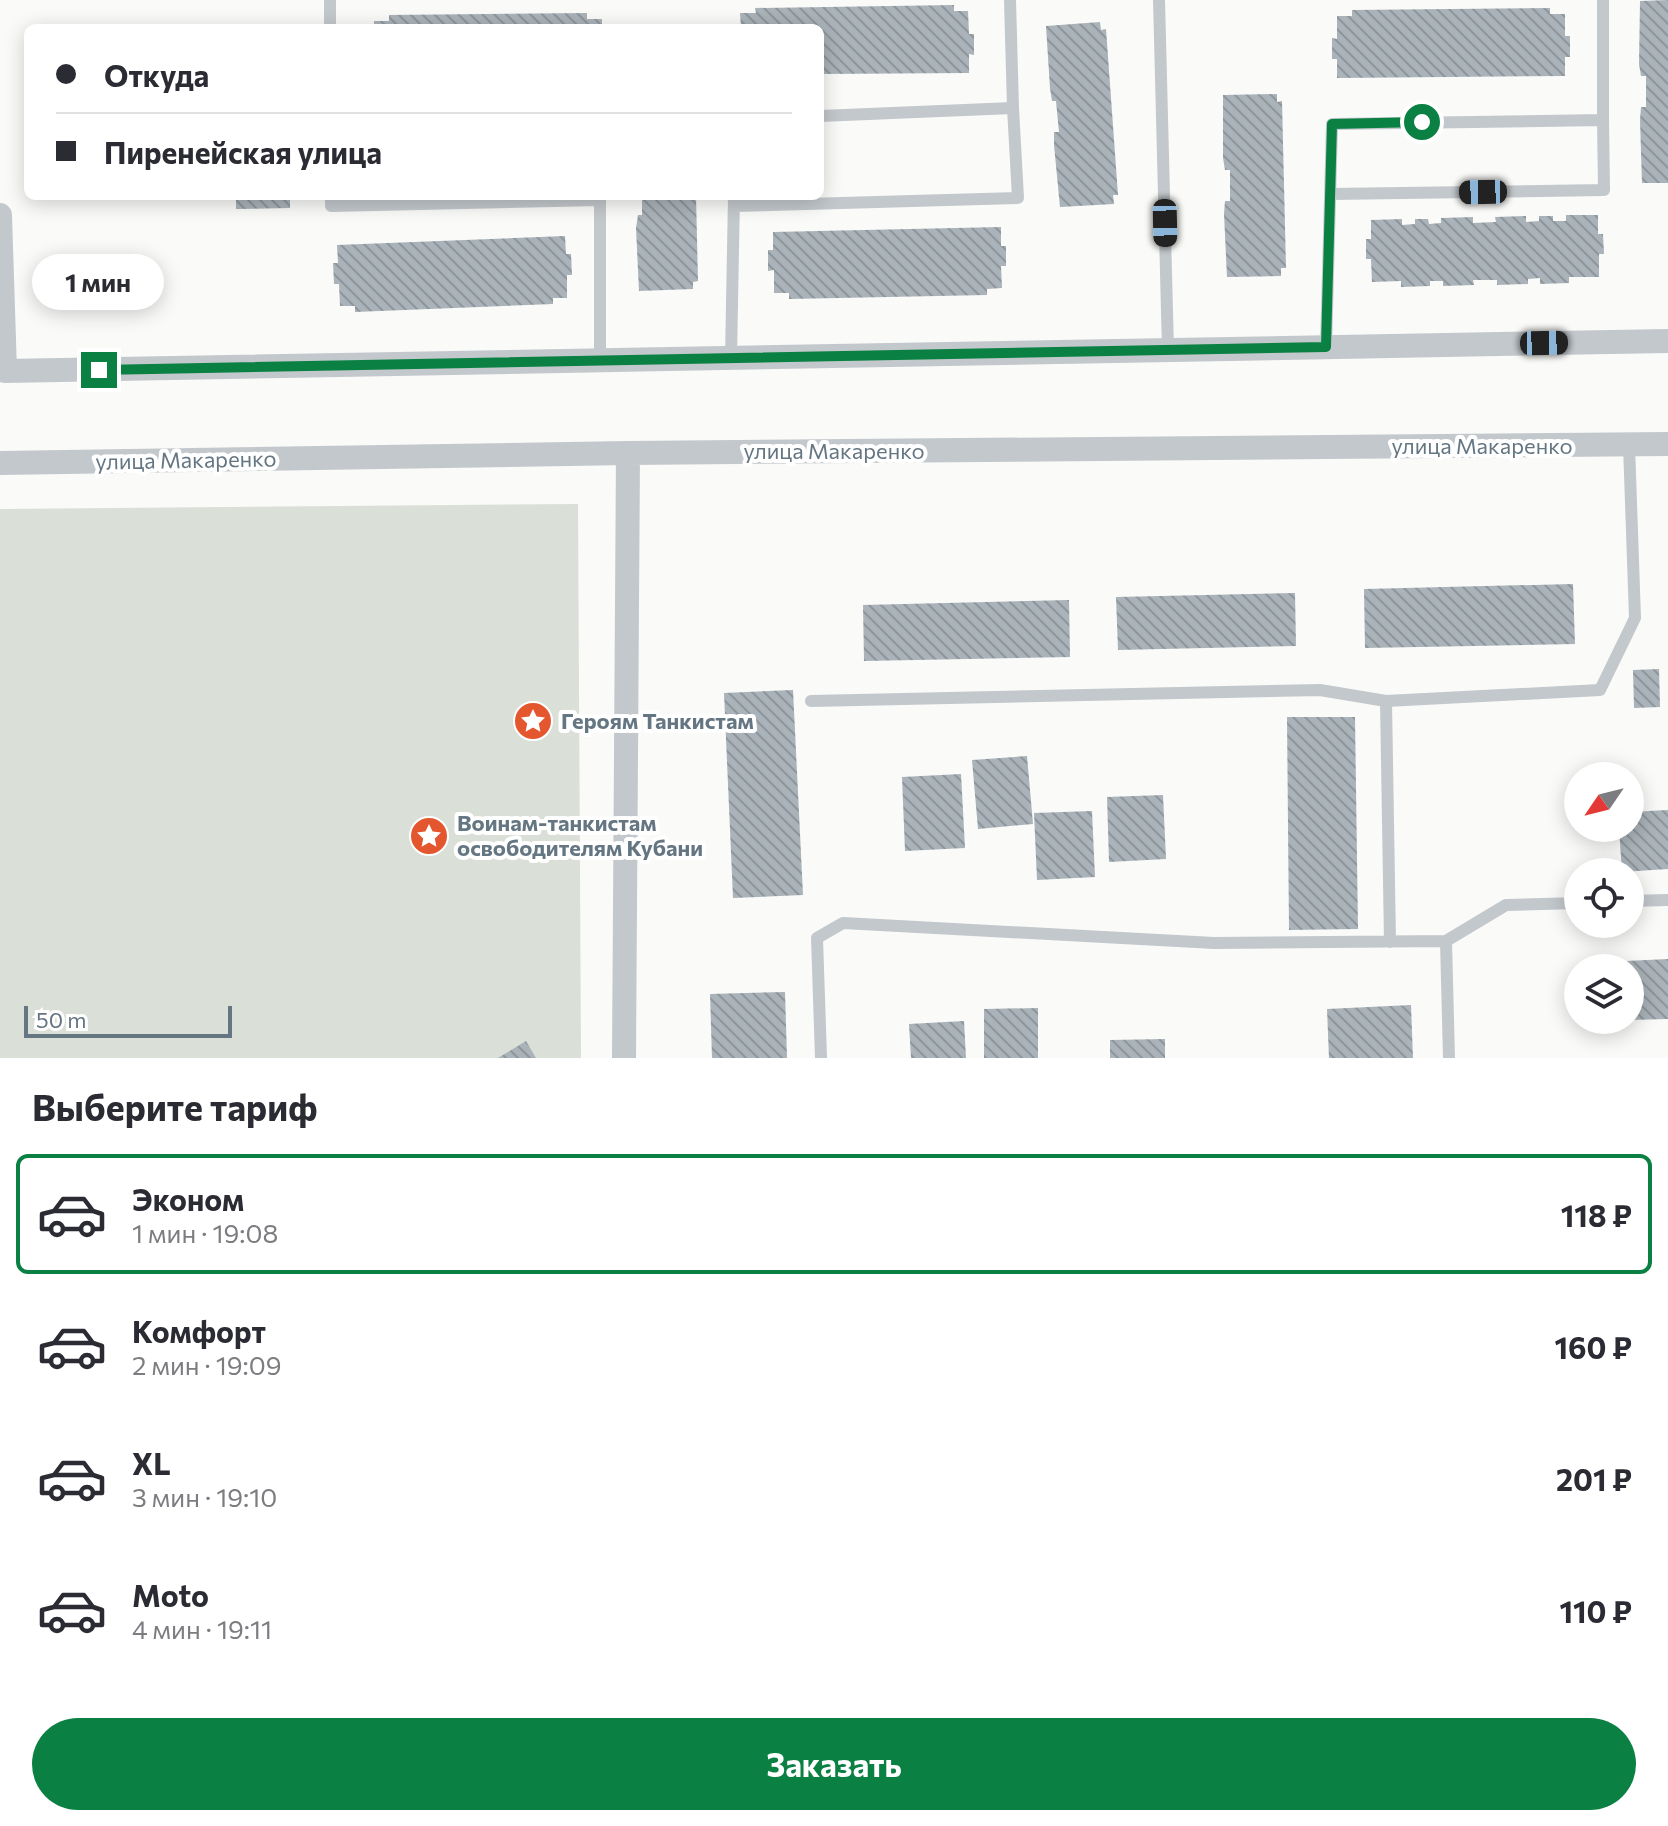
<!DOCTYPE html>
<html lang="ru">
<head>
<meta charset="utf-8">
<style>
  :root { --surface:#fff; --page:#f7f7f7; --text:#2b2b33; --muted:#7c7c81; --line:#e1e1e2; --accent:#0b8043 }
  body { margin:0; font-family:Commissioner,sans-serif; background:var(--page); color:var(--text); height:100vh; display:flex; flex-direction:column; font-size:30px; white-space:nowrap }
  * { box-sizing:border-box; margin:0 }
  p { font-size:26px; color:var(--muted) }
  .icon { flex:none; width:44px; height:44px; fill:none; stroke:currentColor; stroke-width:2; stroke-linecap:round; stroke-linejoin:round }
  .map { position:relative; height:1058px; overflow:hidden }
  .panel { display:flex; flex-direction:column; background:var(--surface); flex:1 }
  .panel>* { flex:none }
  .guide { position:absolute; left:24px; top:24px; width:800px; height:176px; border-radius:12px; box-shadow:0 4px 20px #0003; display:grid; align-content:center; height:176px; padding:0 32px; background:var(--surface) }
  .needle { width:52px; rotate:235deg }
  .controls { position:absolute; left:1564px; top:762px; display:grid; gap:16px }
  .controls a { display:grid; place-items:center; width:80px; height:80px; border-radius:50%; background:var(--surface); box-shadow:0 4px 20px #0003; font-size:40px }
  .scale { position:absolute; left:24px; bottom:20px; width:208px; box-sizing:border-box; padding-left:8px; border:4px solid #657683; border-top:0; font-size:22px; line-height:28px; white-space:nowrap; color:#657683; -webkit-text-stroke:6px #fff; paint-order:stroke }
  .end { position:absolute; width:36px; height:36px; margin:-18px; border:10px solid #0b8043; background:#fff; box-shadow:0 0 0 4px #fff }
  .from { border-radius:50% }
  .bubble { position:absolute; height:56px; border-radius:28px; background:var(--surface); box-shadow:0 4px 20px #0003; font-size:26px; font-weight:700; line-height:56px; text-align:center }
  .car { position:absolute; width:24px; height:48px; margin:-24px -12px; border-radius:10px; box-shadow:0 0 6px 2px #0007; background:linear-gradient(#222 24%,#8ab4d8 0 40%,#222 0 76%,#8ab4d8 0 86%,#222 0) }
  .guide b { display:flex; align-items:center; gap:28px; height:76px; font-size:30px }
  .guide b+b { border-top:2px solid var(--line) }
  .guide i { width:20px; height:20px; background:var(--text) }
  ul { padding:0; list-style:none }
  li { display:flex; align-items:center; gap:24px; height:120px; margin:0 16px 12px; padding:0 16px; border:4px solid transparent; border-radius:12px }
  li div { flex:1 }
  li b { display:block; font-size:30px }
  li em { font-style:normal; font-weight:700 }
  li.selected { border-color:var(--accent) }
  li>.icon { width:72px; height:72px; stroke-width:1.5 }
  h2 { padding:0 32px; font-size:36px; line-height:96px }
  .action { display:flex; gap:16px; margin-top:auto; padding:16px 32px }
  .action a { flex:1; height:92px; border-radius:48px; background:var(--accent); color:#fff; font-size:32px; font-weight:700; line-height:92px; text-align:center }
  .map>svg:first-child { display:block }
  .green { fill:#dadfd7 }
  .building { fill:url(#building-back-hatch) }
  .lines { fill:none; stroke-linecap:round; stroke-linejoin:round }
  .service { stroke:#c3c8cc; stroke-width:12 }
  .minor { stroke:#c3c8cc; stroke-width:24 }
  .route { stroke:#0b8043; stroke-width:10 }
  .labels { text-anchor:middle; stroke-width:8; stroke-linejoin:round; paint-order:stroke }
  .street-label { font-size:22px; fill:#657683; stroke:#fff }
  .poi-label { font-size:22px; font-weight:bold; fill:#657683; stroke:#fff; text-anchor:start }
</style>
</head>
<body>
<div class="map">
<svg width="1668" height="1058" viewBox="0 0 1668 1058">
  <defs>
    <pattern id="building-back-hatch" width="6" height="6" patternUnits="userSpaceOnUse" patternTransform="scale(2)"><rect width="6" height="6" fill="#aab3b9"/><path d="M-1 5l2 2M0 0l6 6M5-1l2 2" fill="none" stroke="#8e969c"/></pattern>
  </defs>
  <rect width="100%" height="100%" fill="#fafaf8"/>
  <!-- green -->
  <path class="green" d="M578 504 581 1058H0V509Z"/>
  <!-- building -->
  <path class="building" d="M1668 0V183H1642L1640 120 1641 107H1646V76H1641L1639 64 1640 1Z
    M954 5V11H968L969 34H974V55L969 54V73L820 74V28H741L740 13H756L755 8Z
    M1550 8V14H1565V36H1570V57H1565V76L1337 78V59H1332V38L1337 39V16H1352V10Z
    M587 13V19H602V28H374V21H389V15Z
    M1100 22 1101 30 1106 29 1118 195H1113L1114 204 1060 207 1054 145V132H1059L1056 101H1052L1050 88 1046 26Z
    M1277 94V102L1282 101 1286 268H1281V276L1227 277 1224 214 1225 201H1230V170H1225L1223 158V95Z
    M236 196H295V200H290V208L236 209Z
    M642 196H696L698 281 693 282V289L639 291 636 228 638 215H642Z
    M1566 215H1598V234H1603L1604 254H1599V277H1569V283L1540 284V278L1528 279V284L1497 285V280H1473L1474 285 1443 286V281H1430V286L1401 287V281L1372 282 1371 259H1366V239H1371V220L1402 219V225L1415 224V219H1428L1429 224 1441 223V218L1473 217V223L1496 222 1495 217 1526 216V222L1539 221V216H1553V221H1566Z
    M1001 227V246H1006V266H1001L1002 288 987 289V295L789 299V293H774V270L768 271V250H773V232Z
    M565 236 566 254H571L572 275H567V298H553V304L355 312V306H340L339 284H334L333 263H338L337 245Z
    M1573 584 1575 644 1365 648 1364 589Z
    M1295 593 1296 646 1118 650 1116 597Z
    M1069 600 1070 657 864 661 863 605Z
    M1659 669 1660 707 1634 708 1633 670Z
    M793 690 803 895 733 898 724 693Z
    M1287 717H1355L1358 929 1289 930Z
    M1027 756 1033 824 978 829 972 760Z
    M961 774 965 848 905 851 902 777Z
    M1163 795 1166 859 1109 862 1107 797Z
    M1668 810V869L1622 872 1619 828H1630V812Z
    M1092 811 1095 877 1037 880 1034 813Z
    M1668 959V1019L1630 1020V968H1626V961Z
    M785 992 787 1058H712L710 994Z
    M1411 1005 1413 1058H1329L1327 1009Z
    M1038 1008V1058H984V1009Z
    M964 1021 966 1058H911L909 1024Z
    M1165 1039V1058H1110V1040Z
    M526 1041 536 1058H498Z"/>
  <g class="lines">
    <!-- service -->
    <path class="service" d="M330 0V28
      M1159 0 1168 350
      M820 116 1013 108 1010 0
      M1331 194 1604 190 1603 120
      M331 196V206L600 200
      M600 196V360
      M734 206 1018 198 1013 108
      M1326 347 1332 124 1603 120V0
      M731 358 734 196
      M811 701 1320 690 1386 701
      M1630 901 1668 900
      M1446 941 1506 905 1578 903
      M1390 942 1386 701 1600 690 1635 618 1629 445
      M821 1058 817 938 843 923 1214 943 1446 941 1449 1058"/>
    <!-- minor -->
    <path class="minor" d="M0 215 5 371 1668 341
      M0 463 628 453 1668 444
      M624 1058 628 453"/>
  </g>
  <g class="lines">
    <!-- route -->
    <path class="route" d="M99 370 1326 347 1332 124 1422 122"/>
  </g>
  <!-- icons -->
  <defs>
    <symbol id="sight-disc" viewBox="-11 -11 22 22"><circle r="9.5" fill="#e4572e" stroke="#fff"/><path d="M0-6L1.8-2.2L6-1.7L2.9 1.2L3.7 5.4L0 3.3L-3.7 5.4L-2.9 1.2L-6-1.7L-1.8-2.2Z" fill="#fff"/></symbol>
  </defs>
  <g fill-rule="evenodd">
    <use href="#sight-disc" x="511" y="699" width="44" height="44"/>
    <use href="#sight-disc" x="407" y="814" width="44" height="44"/>
  </g>
  <g class="labels">
    <!-- street labels -->
    <g class="street-label">
      <text x="1482" y="454">улица Макаренко</text>
      <text x="834" y="459">улица Макаренко</text>
      <text transform="translate(186 460) rotate(-1)" y="8">улица Макаренко</text>
    </g>
    <!-- poi labels -->
    <g class="poi-label">
      <text x="561" y="729">Героям Танкистам</text>
      <text x="457" y="831">Воинам-танкистам<tspan x="457" dy="25">освободителям Кубани</tspan></text>
    </g>
  </g>
</svg>
<div class="controls">
<a><svg class="needle" viewBox="-14 -14 28 28"><path d="M0-13l5 13h-10z" fill="#e53935"/><path d="M0 13l5-13h-10z" fill="#7c7c81"/></svg></a>
<a><svg class="icon" aria-label="locate" viewBox="0 0 24 24"><circle cx="12" cy="12" r="6"/><path d="M12 2v4M12 18v4M2 12h4M18 12h4"/></svg></a>
<a><svg class="icon" aria-label="layers" viewBox="0 0 24 24"><path d="M12 4l9 5-9 5-9-5zM3 14l9 5 9-5"/></svg></a>
</div>
<div class="scale">50 m</div>
<i class="end from" style="left:1422px;top:122px"></i>
<i class="end" style="left:99px;top:370px"></i>
<div class="bubble" style="left:32px;top:254px;width:132px">1 мин</div>
<i class="car" style="left:1483px;top:192px;rotate:269deg"></i>
<i class="car" style="left:1165px;top:223px;rotate:179deg"></i>
<i class="car" style="left:1544px;top:343px;rotate:89deg"></i>
<div class="guide">
<b><i class="from"></i>Откуда</b>
<b><i></i>Пиренейская улица</b>
</div>
</div>
<section class="panel">
<h2>Выберите тариф</h2>
<ul>
<li class="selected"><svg class="icon" aria-label="car" viewBox="0 0 24 24"><path d="M5 17H2v-5l4-1 3-4h7l3 4 3 1v5h-3M9 17h6M6 11h13"/><circle cx="7" cy="17" r="2"/><circle cx="17" cy="17" r="2"/></svg><div><b>Эконом</b><p>1 мин · 19:08</p></div><em>118 ₽</em></li>
<li><svg class="icon" aria-label="car" viewBox="0 0 24 24"><path d="M5 17H2v-5l4-1 3-4h7l3 4 3 1v5h-3M9 17h6M6 11h13"/><circle cx="7" cy="17" r="2"/><circle cx="17" cy="17" r="2"/></svg><div><b>Комфорт</b><p>2 мин · 19:09</p></div><em>160 ₽</em></li>
<li><svg class="icon" aria-label="car" viewBox="0 0 24 24"><path d="M5 17H2v-5l4-1 3-4h7l3 4 3 1v5h-3M9 17h6M6 11h13"/><circle cx="7" cy="17" r="2"/><circle cx="17" cy="17" r="2"/></svg><div><b>XL</b><p>3 мин · 19:10</p></div><em>201 ₽</em></li>
<li><svg class="icon" aria-label="car" viewBox="0 0 24 24"><path d="M5 17H2v-5l4-1 3-4h7l3 4 3 1v5h-3M9 17h6M6 11h13"/><circle cx="7" cy="17" r="2"/><circle cx="17" cy="17" r="2"/></svg><div><b>Moto</b><p>4 мин · 19:11</p></div><em>110 ₽</em></li>
</ul>
<div class="action"><a>Заказать</a></div>
</section>
</body>
</html>
